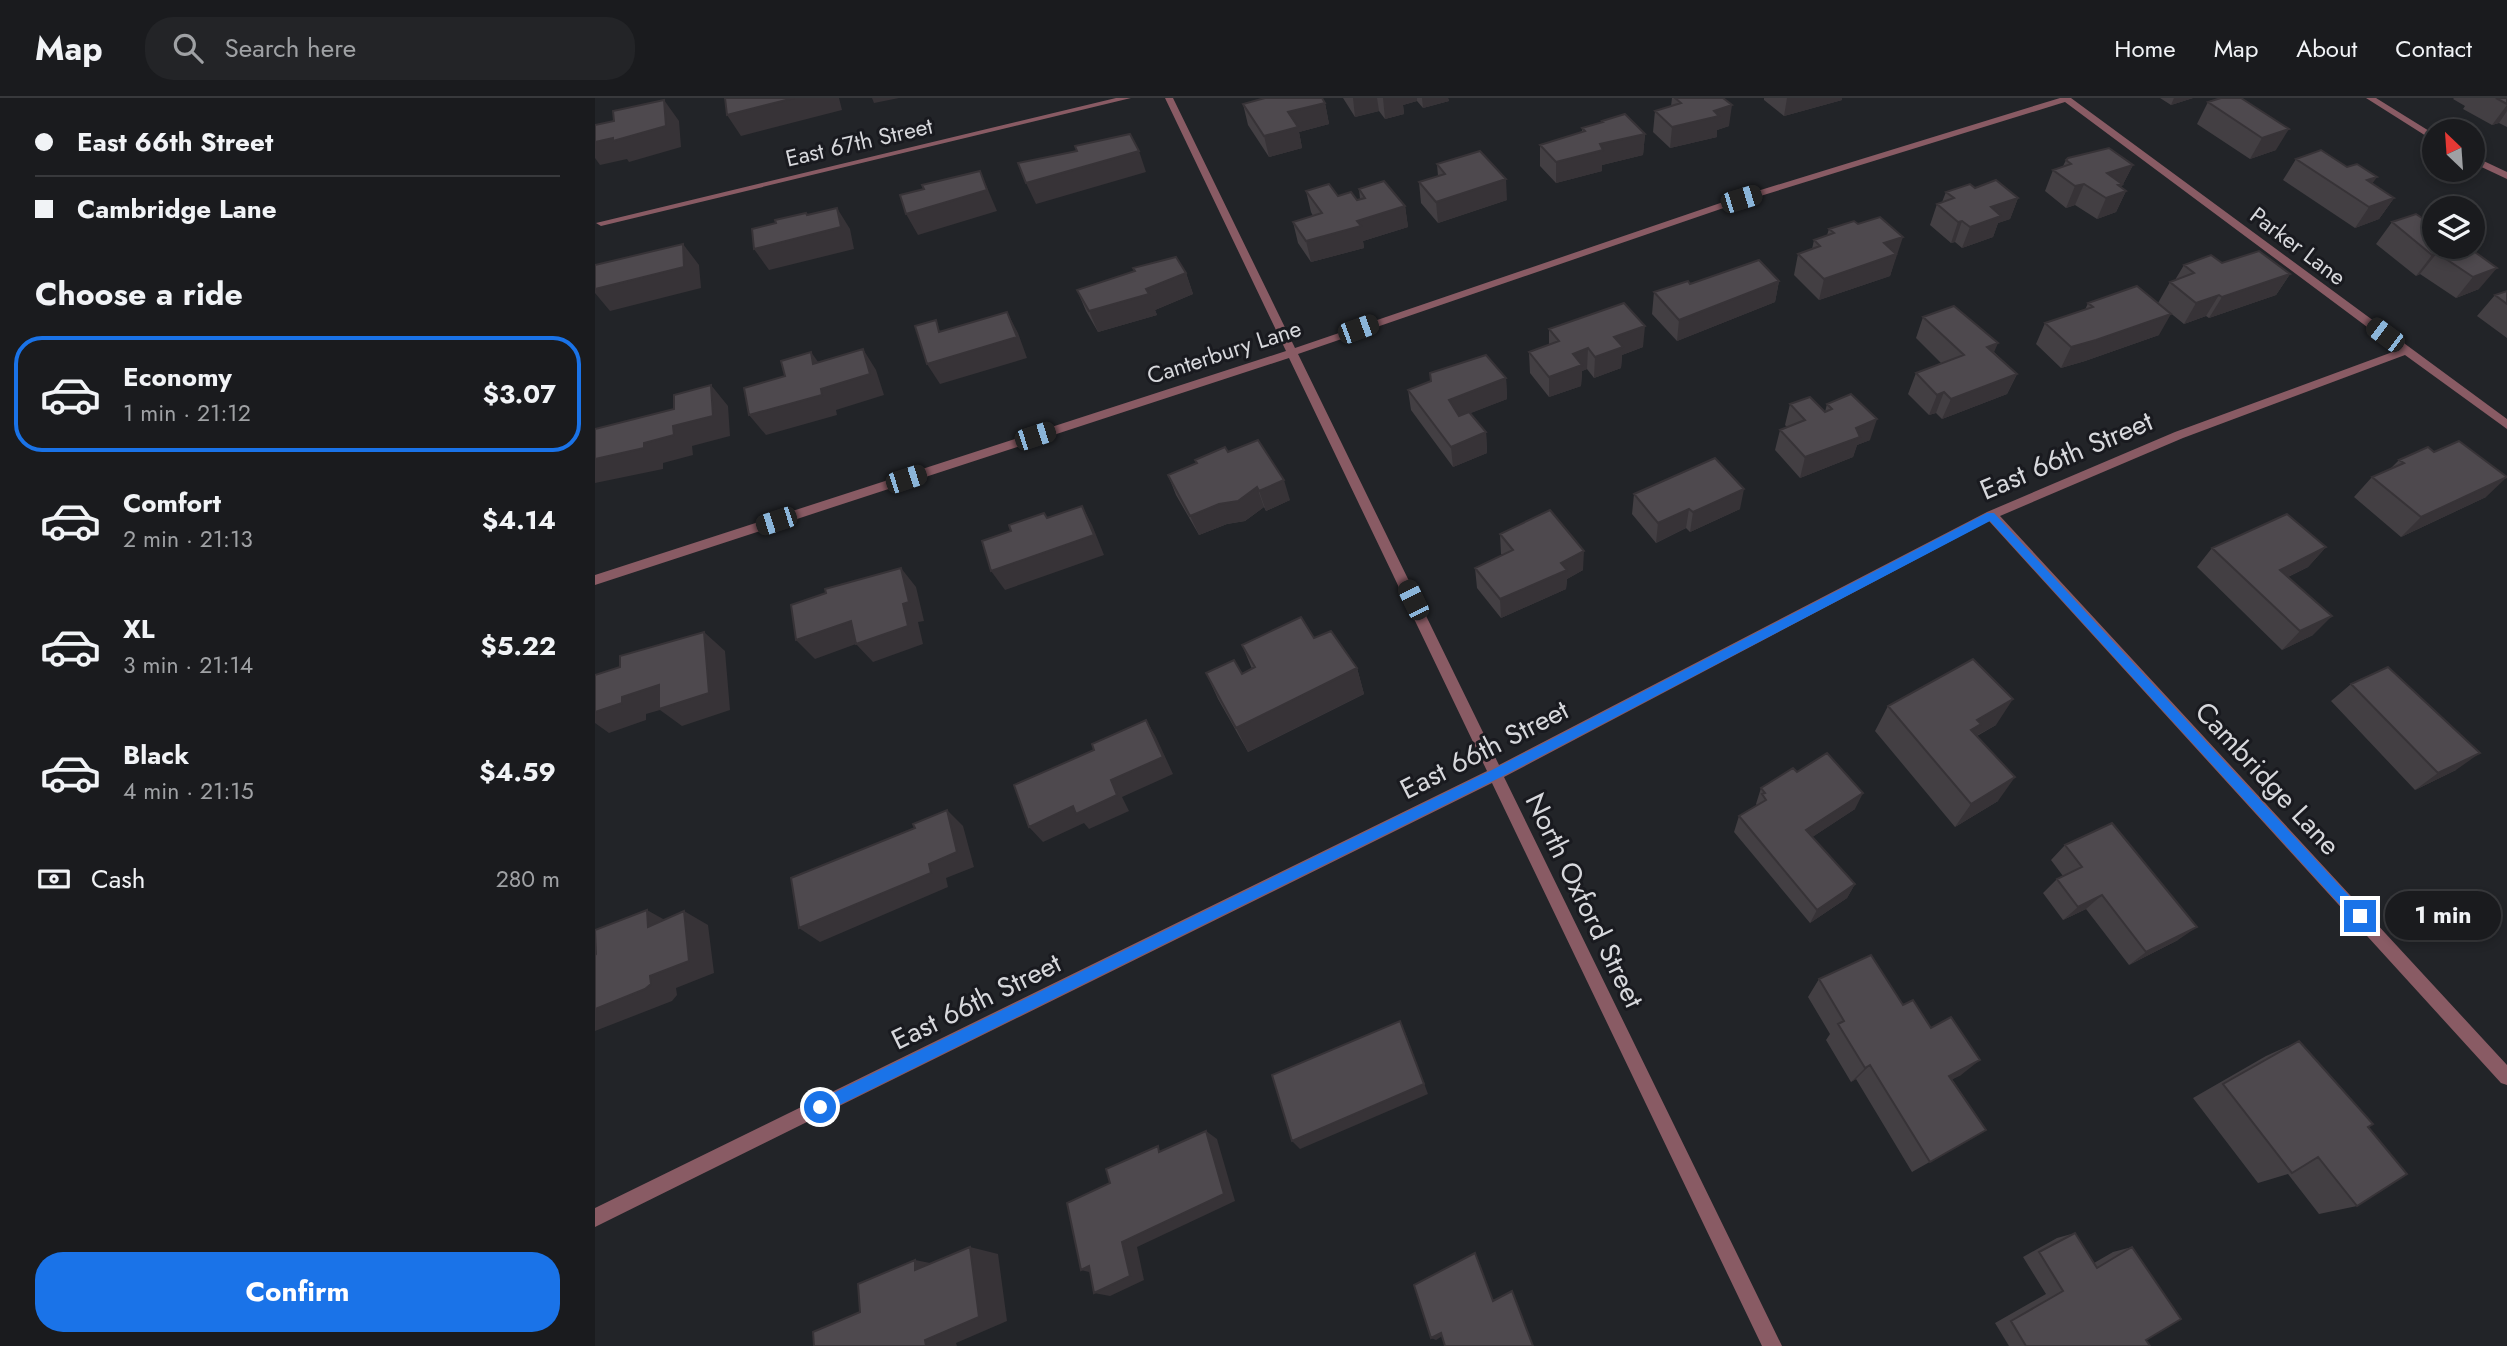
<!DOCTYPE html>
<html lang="en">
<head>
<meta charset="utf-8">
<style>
  :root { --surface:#1a1b1e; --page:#232427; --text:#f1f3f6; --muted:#9fa1a4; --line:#38393c; --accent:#1a73e8 }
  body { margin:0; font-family:Jost,sans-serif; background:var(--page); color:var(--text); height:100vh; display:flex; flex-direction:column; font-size:26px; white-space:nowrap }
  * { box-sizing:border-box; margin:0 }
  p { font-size:23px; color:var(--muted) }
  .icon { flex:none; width:38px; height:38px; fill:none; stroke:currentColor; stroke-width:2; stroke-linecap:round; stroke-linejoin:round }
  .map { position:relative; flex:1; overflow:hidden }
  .sheet { display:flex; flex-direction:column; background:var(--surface); width:595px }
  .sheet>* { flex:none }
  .banner { display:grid; align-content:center; height:154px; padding:0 35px; background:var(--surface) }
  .needle { width:46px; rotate:335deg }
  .tools { position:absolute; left:1827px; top:21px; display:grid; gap:14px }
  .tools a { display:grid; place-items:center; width:63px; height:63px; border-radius:50%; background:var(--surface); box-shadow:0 4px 10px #0003,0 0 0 2px var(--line); font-size:35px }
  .end { position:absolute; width:32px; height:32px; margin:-16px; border:9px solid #1a73e8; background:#fff; box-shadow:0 0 0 4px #fff }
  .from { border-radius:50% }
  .bubble { position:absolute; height:49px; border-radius:24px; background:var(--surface); box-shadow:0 4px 10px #0003,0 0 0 2px var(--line); font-size:23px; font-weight:700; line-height:49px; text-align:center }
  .car { position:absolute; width:21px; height:42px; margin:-21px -10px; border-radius:9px; box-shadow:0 0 5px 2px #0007; background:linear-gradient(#222 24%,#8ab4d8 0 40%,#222 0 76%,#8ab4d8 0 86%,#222 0) }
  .banner b { display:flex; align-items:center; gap:24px; height:66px; font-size:26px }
  .banner b+b { border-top:2px solid var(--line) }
  .banner i { width:18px; height:18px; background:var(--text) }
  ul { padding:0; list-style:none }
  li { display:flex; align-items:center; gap:21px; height:116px; margin:0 14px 10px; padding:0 21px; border:4px solid transparent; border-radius:28px }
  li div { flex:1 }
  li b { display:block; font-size:26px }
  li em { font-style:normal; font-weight:700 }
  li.on { border-color:var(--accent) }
  li>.icon { width:63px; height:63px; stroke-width:1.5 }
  h2 { padding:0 35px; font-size:32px; line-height:84px }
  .pay { display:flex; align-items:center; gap:18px; height:77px; padding:0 35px; font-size:26px }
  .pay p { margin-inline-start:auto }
  .primary-button { display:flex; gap:14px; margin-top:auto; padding:14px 35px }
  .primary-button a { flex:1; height:80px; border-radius:28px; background:var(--accent); color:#fff; font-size:28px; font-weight:700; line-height:80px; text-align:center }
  header { display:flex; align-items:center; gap:42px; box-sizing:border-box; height:98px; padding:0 35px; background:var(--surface); border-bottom:2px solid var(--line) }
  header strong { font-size:33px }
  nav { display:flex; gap:38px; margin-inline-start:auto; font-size:24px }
  .search { width:490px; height:63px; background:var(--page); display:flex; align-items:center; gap:18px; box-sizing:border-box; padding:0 24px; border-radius:28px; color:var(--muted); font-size:26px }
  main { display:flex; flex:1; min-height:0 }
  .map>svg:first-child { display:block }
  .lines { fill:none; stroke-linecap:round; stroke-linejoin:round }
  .minor { fill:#895b64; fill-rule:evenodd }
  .wall { fill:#433f43 }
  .shaded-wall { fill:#373337 }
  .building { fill:#4e494e; stroke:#373337; stroke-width:2 }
  .route { fill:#1a73e8 }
  .labels { text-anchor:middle; stroke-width:6; stroke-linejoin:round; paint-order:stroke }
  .far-street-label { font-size:23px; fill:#d7d8dc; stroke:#191a1f }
  .street-label { font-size:28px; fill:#d7d8dc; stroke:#191a1f }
</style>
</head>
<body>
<header>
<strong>Map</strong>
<div class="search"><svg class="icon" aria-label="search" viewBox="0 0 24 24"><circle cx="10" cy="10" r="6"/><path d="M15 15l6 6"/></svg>Search here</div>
<nav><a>Home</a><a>Map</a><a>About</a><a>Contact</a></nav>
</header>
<main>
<section class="sheet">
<div class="banner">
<b><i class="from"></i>East 66th Street</b>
<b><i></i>Cambridge Lane</b>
</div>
<h2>Choose a ride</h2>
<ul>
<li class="on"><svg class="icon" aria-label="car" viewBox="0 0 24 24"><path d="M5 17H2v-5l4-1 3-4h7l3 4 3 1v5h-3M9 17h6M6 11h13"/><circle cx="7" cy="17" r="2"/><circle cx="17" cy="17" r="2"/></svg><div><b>Economy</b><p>1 min · 21:12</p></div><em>$3.07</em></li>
<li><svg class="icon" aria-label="car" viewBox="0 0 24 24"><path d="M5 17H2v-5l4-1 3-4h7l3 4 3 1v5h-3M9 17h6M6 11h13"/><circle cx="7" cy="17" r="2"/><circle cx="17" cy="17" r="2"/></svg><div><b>Comfort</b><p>2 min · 21:13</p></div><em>$4.14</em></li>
<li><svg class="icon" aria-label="car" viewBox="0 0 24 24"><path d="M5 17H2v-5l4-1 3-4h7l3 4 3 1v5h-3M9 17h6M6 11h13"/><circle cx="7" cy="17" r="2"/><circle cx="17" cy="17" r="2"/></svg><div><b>XL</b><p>3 min · 21:14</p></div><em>$5.22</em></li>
<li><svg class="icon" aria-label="car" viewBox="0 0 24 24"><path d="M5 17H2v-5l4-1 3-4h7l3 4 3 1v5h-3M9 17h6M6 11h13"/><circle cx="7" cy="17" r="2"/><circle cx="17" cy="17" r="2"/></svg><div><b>Black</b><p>4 min · 21:15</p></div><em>$4.59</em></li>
</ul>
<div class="pay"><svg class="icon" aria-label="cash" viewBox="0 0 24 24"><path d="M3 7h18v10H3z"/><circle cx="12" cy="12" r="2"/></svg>Cash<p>280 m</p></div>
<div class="primary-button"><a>Confirm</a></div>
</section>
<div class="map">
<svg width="1912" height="1248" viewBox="0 0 1912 1248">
  <rect width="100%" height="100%" fill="#222428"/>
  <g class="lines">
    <!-- minor -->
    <path class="minor" d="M521 0H536L6 128 1 125Z
      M570 0H578L700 250 1143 99 1465 0H1476L1912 321V331L1810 257 1588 340 1405 418 1912 967V987L1906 985 1394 423 909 679 1187 1248H1167L897 685 0 1129V1110L892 673 694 260 0 487V477L691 253ZM1470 4 1803 252 1580 334 1392 414 904 667 703 256 1149 103Z
      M1771 0H1781L1839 36V43Z
      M1878 58 1912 74V81L1878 65Z"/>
  </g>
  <!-- wall -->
  <path class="wall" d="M748 0H853L854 3 828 10 822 3 808 7 809 16 790 21 784 13 760 19Z
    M1077 0H1128L1134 28 1122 32V39L1075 50 1058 34 1060 13 1076 8Z
    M1169 0H1247V2L1189 18 1169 2Z
    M1565 0H1598L1576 7Z
    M1626 0 1681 52 1655 61 1602 26 1613 4Z
    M1859 0H1912V29L1904 25 1897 27 1868 11 1870 8 1858 1Z
    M730 5 734 26 704 34 707 50 674 59 653 27 648 6Z
    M1007 23 1050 36 1048 57 1007 67V73L961 85 945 68V47L987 34V30L1007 25Z
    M1701 61 1777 86 1799 100 1784 121 1760 130 1688 82Z
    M1471 62 1538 67 1527 88 1525 89 1531 93 1521 114 1502 121 1480 107 1471 110 1450 93 1458 72 1468 68Z
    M842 66 912 102 843 125 826 105 824 84 843 78Z
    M1380 90 1423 100 1415 121 1403 125 1398 139 1367 150 1360 144 1356 145 1335 127 1342 106 1347 104 1351 94Z
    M764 91 810 108 813 129 768 143 769 150 716 164 703 145 698 124 718 118 716 114 711 93 743 98 762 102 765 101Z
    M1797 124 1879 154 1884 191 1861 200 1825 176 1821 178 1781 146Z
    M1234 131 1301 160 1300 161 1295 178 1224 202 1199 177 1203 156 1217 151 1219 142 1232 137Z
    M1627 165 1695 176 1681 197 1614 220 1611 218 1589 226 1563 205 1575 184 1580 182 1589 167Z
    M591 175 598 196 560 212 562 217 503 234 491 213 482 192Z
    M1184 183 1180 204 1082 243 1057 216 1059 194Z
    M1912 193V240L1882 218 1900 197Z
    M1493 205 1564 237 1490 263 1466 270 1441 246 1450 225 1490 212Z
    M1328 219 1399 254 1422 276 1412 296 1347 321 1341 315 1334 317 1313 296 1321 275 1347 266 1321 240Z
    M954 231 1048 249 1027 257 1026 270 999 280 992 271 987 273 986 288 954 299 935 275 934 254 954 247Z
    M835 275 911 280 912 301 875 315 891 334 892 355 858 369 816 312 813 292 836 283Z
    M1195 306 1230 314 1232 306 1275 342 1262 347 1258 359 1205 380 1180 352 1185 332 1192 329 1190 327Z
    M633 354 695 402 671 413 669 409 650 423 632 426 604 437 581 397 573 377Z
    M1804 362 1891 399 1806 439 1759 399 1777 379 1795 371Z
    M1039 396 1145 411 1095 434 1091 430 1061 445 1037 416Z
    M905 436 988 472 972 481 971 491 906 520 882 490 880 470 908 457 906 456Z
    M1731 449 1713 469 1693 479 1718 537 1687 552 1602 469 1617 450Z
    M719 540 762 570 769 596 653 654 623 601 611 575 647 576 657 571 647 547Z
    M1756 586 1861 672 1820 692 1736 603Z
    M1293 608 1401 627 1382 638 1403 703 1360 729 1280 633Z
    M1202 674 1260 711 1217 739 1260 786 1252 800 1215 825 1139 734 1144 718 1162 708 1161 706 1166 690Z
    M1470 747 1583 842 1534 867 1491 811 1468 822 1448 795 1462 781 1468 778 1456 762Z
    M1224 881 1308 907 1366 977 1357 981 1391 1032 1317 1074 1261 981 1256 984 1231 942 1235 936 1213 899Z
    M1704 943 1773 1029 1762 1108 1724 1116 1693 1076 1663 1085 1598 1000 1671 958Z
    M1480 1135 1499 1165 1518 1154 1537 1149 1551 1242 1555 1248H1414L1400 1225 1451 1196 1428 1159 1462 1140Z"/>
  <!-- shaded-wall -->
  <path class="shaded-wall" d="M199 0H244L247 12 146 38 132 17Z
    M277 0H304L279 5Z
    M758 0H782L784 13 760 19Z
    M788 0H822V3L808 7 809 16 790 21Z
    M827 0H853L854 3 828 10Z
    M1192 0H1247V2L1189 18Z
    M1579 0H1598L1576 7Z
    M69 2 84 23 86 49 34 64 32 61 5 67 0 60V44Z
    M730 5 734 26 704 34 707 50 674 59 669 38 693 14Z
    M1137 7 1134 28 1122 32V39L1075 50 1077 29Z
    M1912 7V13L1904 25 1897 27Z
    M1694 31 1681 52 1655 61 1667 40Z
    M1050 36 1048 57 1007 67V73L961 85V64L1005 46Z
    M544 53 551 74 441 106 431 85Z
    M1538 67 1527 88 1525 89 1531 93 1521 114 1502 121 1511 100 1512 75Z
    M385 73 402 113 323 137 311 116Z
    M1782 79 1767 100 1772 82Z
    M911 81 912 102 843 125 841 104Z
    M1489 86 1480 107 1471 110 1480 88Z
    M1423 100 1415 121 1403 125 1398 139 1367 150 1375 129 1396 109Z
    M1799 100 1784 121 1760 130 1774 109Z
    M810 108 813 129 768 143 769 150 716 164 711 143 762 123Z
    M242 110 255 131 259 151 174 172 159 151 212 117 211 115 224 135Z
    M1367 123 1360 144 1356 145 1363 124Z
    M1308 139 1295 178 1224 202 1229 181 1289 145Z
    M1887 144 1870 165 1873 149H1878V148Z
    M88 146 104 167 106 190 15 213 0 195V191Z
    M1842 155 1825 176 1821 178 1837 157Z
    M1902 170 1884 191 1861 200 1878 179Z
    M591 175 598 196 560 212 562 217 503 234 494 213Z
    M1695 176 1681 197 1614 220 1627 199Z
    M1184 183 1180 204 1082 243 1084 222Z
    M1624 197 1611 218 1589 226 1601 205Z
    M412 214 423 235 432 260 345 286 332 266Z
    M1576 216 1564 237 1490 263 1466 270 1476 249Z
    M1050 228 1048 249 1027 257 1026 270 999 280 1000 259 1019 239Z
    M1403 245 1394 266 1392 249Z
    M993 250 992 271 987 273 986 288 954 299V279L978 256Z
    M268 251 281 272 289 297 241 312 242 317 171 337 154 317 226 291Z
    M216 254 231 275 218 266Z
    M1422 276 1412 296 1347 321 1356 301Z
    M911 280 912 301 856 323 854 302Z
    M116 287 133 308 135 338 97 348 98 357 68 365V371L0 385V361L78 328Z
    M1349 294 1341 315 1334 317 1342 297Z
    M1282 321 1275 342 1262 347 1258 359 1205 380 1210 359 1261 330Z
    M891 334 892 355 858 369 856 349Z
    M1912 379 1891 399 1806 439 1826 419Z
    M689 382 695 402 671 413 664 393Z
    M662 389 669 409 650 423 632 426 604 437 595 418Z
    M1149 391 1145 411 1095 434 1098 414Z
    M487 408 497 427 509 457 410 492 396 473Z
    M1094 411 1091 430 1061 445 1063 425Z
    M1731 449 1713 469 1668 491 1685 472Z
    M989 453 988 472 972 481 971 491 906 520 905 501 966 465Z
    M306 470 321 489 329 523 323 524 328 546 278 564 261 546 220 561 201 542 308 506Z
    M1737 518 1718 537 1687 552 1705 533Z
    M109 534 130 553 135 612 87 628 65 612 51 616V622L14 635 0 625V614L27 599Z
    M762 570 769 596 653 654 641 630Z
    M1418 601 1401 627 1377 640 1361 656 1382 622Z
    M551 622 561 639 578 676 527 699 534 713 494 731 489 725 448 744 434 729 516 682Z
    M1885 655 1861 672 1820 692 1843 675Z
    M1420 679 1403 703 1360 729 1376 706Z
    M1268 695 1260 711 1204 748 1211 732Z
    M352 712 368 728 379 769 351 780 353 789 225 844 204 830 334 766Z
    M1260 786 1252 800 1215 825 1222 812Z
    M1507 797 1491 811 1468 822 1483 809Z
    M52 812 77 826 53 829Z
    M89 813 113 827 119 875 81 890 82 897 77 903 0 933V911Z
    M1602 829 1583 842 1534 867 1551 854Z
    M810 934 833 996 705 1051 697 1043Z
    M1385 962 1366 977 1337 992 1354 978Z
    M1275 967 1261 981 1256 984 1270 970Z
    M611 1033 622 1041 640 1103 542 1149 549 1182 515 1198 499 1195 527 1144Z
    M375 1149 403 1156 412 1223 361 1245 362 1248H331L330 1242Z
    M320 1162 350 1168 320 1172Z
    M494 1168 502 1176 486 1172Z
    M846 1235 849 1237 841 1242 836 1240Z"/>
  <!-- building -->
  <path class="building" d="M130 0H199L132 17Z
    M670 0H727L730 5 693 14 703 29 669 38 648 6Z
    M1080 0H1128L1137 7 1119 13 1124 18 1077 29 1060 13 1086 5Z
    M1626 0H1646L1694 31 1667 40 1613 4Z
    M1901 0H1912V6Z
    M69 2 71 28 18 43V40L0 44V27L19 23 18 13Z
    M1030 16 1050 36 1005 46 1008 52 961 64 945 47 990 33 987 30 1008 24 1007 23Z
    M535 36 544 53 431 85 423 65 482 53 480 48Z
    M1514 50 1538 67 1512 75 1527 86 1523 87 1531 93 1511 100 1489 86 1480 88 1458 72 1476 66 1471 62 1473 60Z
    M1726 52 1752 69 1762 66 1782 79 1772 82 1799 100 1774 109 1701 61Z
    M885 53 911 81 841 104 824 84 850 76 842 66Z
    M385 73 392 92 311 116 305 97 329 91 327 87Z
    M1401 82 1423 100 1396 109 1406 118 1375 129 1367 123 1363 124 1342 106 1359 100 1351 94 1375 86 1380 90Z
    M789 83 810 108 762 123 766 128 711 143 698 124 727 115 711 93 734 86 743 98 756 94 762 102 770 100 764 91Z
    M242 110 246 129 159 151 157 131 181 125 180 122 211 115 212 117Z
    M1821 116 1839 128V149H1874H1873L1902 170 1878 179 1842 155 1837 157 1797 124Z
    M1285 119 1308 139 1289 145 1301 156 1229 181 1203 156 1225 148 1219 142 1239 135 1234 131 1259 123 1263 126Z
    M1878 138 1887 144 1878 148Z
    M88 146 89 169 0 191V167Z
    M1664 153 1695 176 1627 199 1624 197 1601 205 1575 184 1599 175 1589 167 1616 157 1627 165Z
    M581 159 591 175 551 191 554 196 494 213 482 192 540 173 538 170Z
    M1164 162 1184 183 1084 222 1059 194 1093 183 1095 186Z
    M1542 188 1576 216 1501 242 1476 249 1450 225 1498 209 1493 205Z
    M1912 193V206L1900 197Z
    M1029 205 1050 228 1019 239 1028 249 1000 259 993 250 978 256 987 267 954 279 934 254 964 243 954 231Z
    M1359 208 1403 245 1392 249 1422 276 1356 301 1349 294 1342 297 1321 275 1369 257 1328 219Z
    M412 214 422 239 332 266 320 228 341 222 344 234Z
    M268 251 275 276 226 291 227 297 154 317 149 290 190 278 186 263 216 254 218 266Z
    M891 257 911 280 854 302 864 318 874 314 891 334 856 349 813 292 836 283 835 275Z
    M116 287 118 318 78 328 79 337 49 345V350L0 361V331L79 311V297Z
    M1256 296 1282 321 1261 330 1265 339 1210 359 1185 332 1210 322 1195 306 1215 299 1230 314 1237 311 1232 306Z
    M663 342 689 382 664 393 662 389 643 403 624 406 595 418 573 377 602 365 600 362 630 349 633 354Z
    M1864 343 1912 379 1826 419 1777 379 1809 365 1804 362 1833 349 1839 354Z
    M1120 360 1149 391 1098 414 1094 411 1063 425 1039 396Z
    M487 408 499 437 396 473 387 443 416 433 414 427 449 415 452 420Z
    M955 412 989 453 966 465 972 472 905 501 880 470 918 452 905 436Z
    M1692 416 1731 449 1685 472 1737 518 1705 533 1617 450Z
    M306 470 314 504 308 506 313 528 261 546 256 523 201 542 196 507 231 495 230 491Z
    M706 519 719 540 736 533 762 570 641 630 611 575 639 562 647 576 660 569 647 547Z
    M109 534 114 595 64 611V587L27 599V605L0 614V577L25 569V558Z
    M1378 561 1418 601 1382 622 1386 626 1376 632 1420 679 1376 706 1293 608Z
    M1793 569 1885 655 1843 675 1756 586Z
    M551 622 568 659 516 682 522 697 481 716 478 708 434 729 419 687 499 652 497 646Z
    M1232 655 1268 695 1211 732 1260 786 1222 812 1144 718 1171 702 1167 696 1170 695 1166 690 1198 670 1202 674Z
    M352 712 362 754 334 766 336 775 204 830 196 780 320 730 318 726Z
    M1517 725 1602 829 1551 854 1507 797 1483 809 1462 781 1487 769 1470 747Z
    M52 812 53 829 89 813 94 863 55 878 56 886 50 891 0 911V857L1 856 0 832Z
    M1276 857 1308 907 1318 902 1336 930 1356 919 1385 962 1354 978 1391 1032 1335 1064 1275 967 1270 970 1243 926 1249 923 1224 881Z
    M805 923 829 986 697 1043 677 977Z
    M1704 943 1778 1026 1773 1029 1812 1076 1762 1108 1723 1059 1697 1075 1628 986Z
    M611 1033 629 1096 527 1144 535 1178 499 1195 494 1168 486 1172 472 1105 515 1085 511 1071 563 1048 564 1054Z
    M1480 1135 1502 1170 1537 1149 1586 1221 1551 1242 1555 1248H1431L1416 1223 1468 1193 1444 1154Z
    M375 1149 384 1219 330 1242 331 1248H219L218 1234 265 1214 263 1186 320 1162V1172Z
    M880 1155 898 1203 917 1193 938 1248H850L846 1235 836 1240 819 1187Z"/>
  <!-- route -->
  <path class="route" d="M1392 415H1399L1769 814V823H1760L1395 423 906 679 230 1014H220V1004L897 672Z"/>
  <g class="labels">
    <!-- far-street labels -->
    <g class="far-street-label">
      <text transform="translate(264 44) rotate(-13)" y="8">East 67th Street</text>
      <text transform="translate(1703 148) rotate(37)" y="8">Parker Lane</text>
      <text transform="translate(629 254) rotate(-18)" y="8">Canterbury Lane</text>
    </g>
    <!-- street labels -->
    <g class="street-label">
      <text transform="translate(1471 357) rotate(-23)" y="10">East 66th Street</text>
      <text transform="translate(889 651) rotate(-27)" y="10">East 66th Street</text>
      <text transform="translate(1673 680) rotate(47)" y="10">Cambridge Lane</text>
      <text transform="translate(990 802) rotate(64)" y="10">North Oxford Street</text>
      <text transform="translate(381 903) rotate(-26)" y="10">East 66th Street</text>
    </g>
  </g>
</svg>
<div class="tools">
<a><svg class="needle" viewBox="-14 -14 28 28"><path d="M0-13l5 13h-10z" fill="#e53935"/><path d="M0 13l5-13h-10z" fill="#9fa1a4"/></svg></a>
<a><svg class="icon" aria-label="layers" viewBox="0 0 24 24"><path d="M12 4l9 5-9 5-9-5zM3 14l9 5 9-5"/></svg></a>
</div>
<i class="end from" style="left:225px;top:1009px"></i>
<i class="end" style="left:1765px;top:818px"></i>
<div class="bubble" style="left:1790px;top:793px;width:116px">1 min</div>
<i class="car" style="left:1146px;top:101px;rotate:73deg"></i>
<i class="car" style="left:763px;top:231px;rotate:70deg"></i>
<i class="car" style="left:1790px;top:237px;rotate:307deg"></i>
<i class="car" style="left:440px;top:338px;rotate:72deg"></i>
<i class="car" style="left:311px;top:381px;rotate:72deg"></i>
<i class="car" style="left:181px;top:423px;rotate:252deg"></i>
<i class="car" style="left:818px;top:502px;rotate:334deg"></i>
</div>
</main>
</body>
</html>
